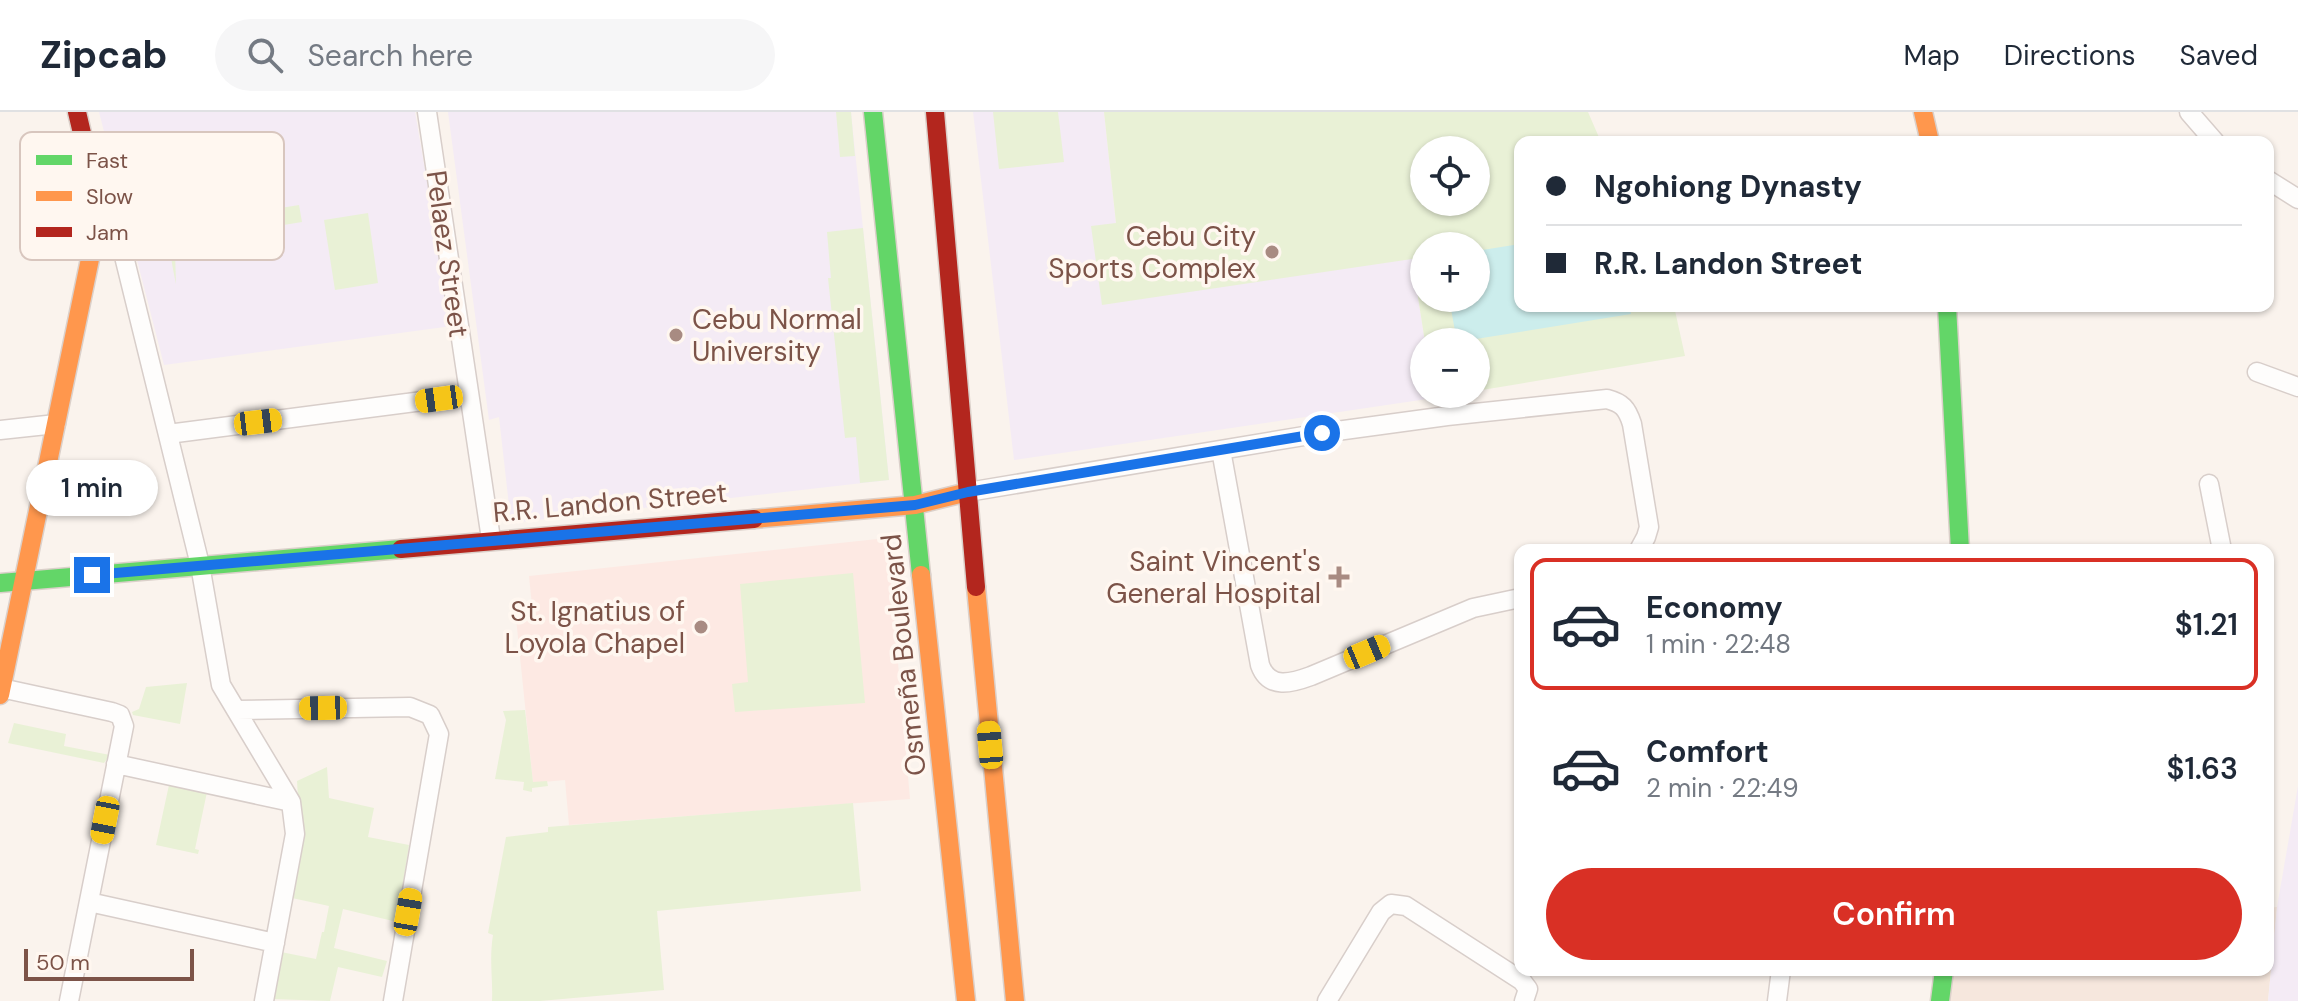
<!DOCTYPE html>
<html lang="en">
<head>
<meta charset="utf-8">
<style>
  :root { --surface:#fff; --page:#f6f6f7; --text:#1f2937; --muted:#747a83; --line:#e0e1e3; --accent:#d93025 }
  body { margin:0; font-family:"DM Sans",sans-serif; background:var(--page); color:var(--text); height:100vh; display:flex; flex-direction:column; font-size:30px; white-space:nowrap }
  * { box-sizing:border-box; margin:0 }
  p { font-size:26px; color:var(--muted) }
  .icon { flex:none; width:44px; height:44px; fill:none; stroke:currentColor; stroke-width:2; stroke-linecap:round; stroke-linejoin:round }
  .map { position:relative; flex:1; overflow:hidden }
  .sheet { position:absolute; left:1514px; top:432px; width:760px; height:432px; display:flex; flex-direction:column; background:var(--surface); border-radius:16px; box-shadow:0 2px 6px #0004 }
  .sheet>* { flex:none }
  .hud { position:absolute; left:1514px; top:24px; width:760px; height:176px; border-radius:16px; box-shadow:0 2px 6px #0004; display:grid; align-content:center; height:176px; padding:0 32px; background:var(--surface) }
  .buttons { position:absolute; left:1410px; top:24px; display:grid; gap:16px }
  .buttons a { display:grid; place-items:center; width:80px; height:80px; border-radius:50%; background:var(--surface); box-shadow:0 2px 6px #0004; font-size:40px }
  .scale { position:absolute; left:24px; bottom:20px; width:170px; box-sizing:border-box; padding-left:8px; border:4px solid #7c5348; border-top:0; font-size:22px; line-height:28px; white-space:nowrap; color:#7c5348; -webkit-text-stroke:6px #fff7f0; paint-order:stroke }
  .end { position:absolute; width:36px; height:36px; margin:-18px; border:10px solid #1a73e8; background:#fff; box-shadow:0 0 0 4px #fff }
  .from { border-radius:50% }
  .bubble { position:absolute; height:56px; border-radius:28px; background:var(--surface); box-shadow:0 2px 6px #0004; font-size:26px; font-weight:600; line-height:56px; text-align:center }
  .car { position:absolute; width:24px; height:48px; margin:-24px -12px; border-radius:10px; box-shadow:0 0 6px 2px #0007; background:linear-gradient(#f5c518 24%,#345 0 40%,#f5c518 0 76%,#345 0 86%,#f5c518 0) }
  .hud b { display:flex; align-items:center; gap:28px; height:76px; font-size:30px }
  .hud b+b { border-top:2px solid var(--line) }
  .hud i { width:20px; height:20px; background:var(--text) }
  ul { padding:14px 0 0; list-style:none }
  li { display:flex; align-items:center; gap:24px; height:132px; margin:0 16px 12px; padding:0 16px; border:4px solid transparent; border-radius:16px }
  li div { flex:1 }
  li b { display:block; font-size:30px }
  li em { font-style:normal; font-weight:600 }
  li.active { border-color:var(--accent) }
  li>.icon { width:72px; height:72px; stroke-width:1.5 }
  .action { display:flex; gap:16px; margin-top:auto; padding:16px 32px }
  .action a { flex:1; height:92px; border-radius:48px; background:var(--accent); color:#fff; font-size:32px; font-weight:600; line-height:92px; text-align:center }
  header { display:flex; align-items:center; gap:48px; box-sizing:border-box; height:112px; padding:0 40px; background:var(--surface); border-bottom:2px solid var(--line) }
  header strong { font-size:38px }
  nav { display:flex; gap:44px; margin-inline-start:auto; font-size:28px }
  .search { width:560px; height:72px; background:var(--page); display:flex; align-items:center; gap:20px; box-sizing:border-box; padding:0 28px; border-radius:44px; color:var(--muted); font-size:30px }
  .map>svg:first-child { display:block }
  .residential { fill:#f6e7dd }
  .commercial { fill:#fde9e3 }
  .education { fill:#f4ebf5 }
  .green { fill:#e9f1d6; fill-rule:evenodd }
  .water { fill:#ccedec }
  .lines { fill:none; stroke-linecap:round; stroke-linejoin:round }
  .street-casing { stroke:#d8ceca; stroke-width:21 }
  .fast-casing { stroke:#dbd0ca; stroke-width:21 }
  .slow-casing { stroke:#dbd0ca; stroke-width:21 }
  .jam-casing { stroke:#dbd0ca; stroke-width:21 }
  .street { stroke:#fefdfc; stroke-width:18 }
  .fast { stroke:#63d668; stroke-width:18 }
  .slow { stroke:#ff974d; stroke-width:18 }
  .jam { stroke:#b3261e; stroke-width:18 }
  .route { stroke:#1a73e8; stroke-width:10 }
  .poi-dot { fill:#a88b82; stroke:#fff7f0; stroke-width:3 }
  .labels { text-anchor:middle; stroke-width:7; stroke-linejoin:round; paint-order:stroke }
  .poi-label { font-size:28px; fill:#7c5348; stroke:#fff7f0; text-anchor:end }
  .street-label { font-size:28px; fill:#7c5348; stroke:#fff7f0 }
  .key { fill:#fff7f0; stroke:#d8c6be; stroke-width:2 }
  .key-label { font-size:22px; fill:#7c5348 }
</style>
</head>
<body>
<header>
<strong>Zipcab</strong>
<div class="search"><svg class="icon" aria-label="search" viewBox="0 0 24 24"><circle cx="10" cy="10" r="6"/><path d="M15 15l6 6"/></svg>Search here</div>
<nav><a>Map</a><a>Directions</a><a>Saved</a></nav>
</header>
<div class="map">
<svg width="2298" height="889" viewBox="0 0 2298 889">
  <rect width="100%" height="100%" fill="#faf3ed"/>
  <!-- residential -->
  <path class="residential" d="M2277 795 2268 889H1946L1950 858H2268V796Z"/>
  <!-- commercial -->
  <path class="commercial" d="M887 426 910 687 569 713 565 668 533 671 516 506 533 504 529 464Z"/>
  <!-- education -->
  <path class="education" d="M99 0H415L452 214 164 253Z
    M448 0H851L889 368 511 411 499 305 489 308Z
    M973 0H1104L1116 112 1412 147 1425 230 1424 282H1433L1434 286 1014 348Z
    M2298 674V889H2268L2277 795Z"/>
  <!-- green -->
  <path class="green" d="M836 0H851L855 44 840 45Z
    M993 0H1058L1064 50 999 57Z
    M1104 0H1588L1601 30H1520V194H1674L1685 244 1476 279V230H1425L1412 147 1102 193 1091 114 1116 111ZM1424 38H1476V90H1424ZM1424 134H1476V186H1424Z
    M299 93 302 110 259 117 256 100Z
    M368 101 378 171 335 178 324 108Z
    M863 116 889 368 860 371 856 325 845 326 828 166H831L827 120Z
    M193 119 196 135 175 139 176 172C173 154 166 137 178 122Z
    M853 461 865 591 735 600 732 572 748 570 740 472Z
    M187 571 180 612 133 603 132 600 139 597 146 575Z
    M525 598 533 670 547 669 548 674 532 676V680L523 678 524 670 495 667 506 608 503 599Z
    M14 611 66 622 64 634 110 643 104 651 8 631Z
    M327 655 329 686 374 696 368 725 409 733 397 810 343 797 334 836 387 849 382 865 338 855 330 889 272 887 281 840 316 847 322 820H324L329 794 292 786 300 719 297 669Z
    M169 673 207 680 195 737 199 738 198 742 156 733Z
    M853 691 861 779 657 799 664 878 540 889H492C493 865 489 848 493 823L488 821 506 725 548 720V715Z"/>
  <!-- water -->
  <path class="water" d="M1520 132V194H1629L1631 202 1457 230 1449 186H1476V139Z"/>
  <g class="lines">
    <defs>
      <path id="street" d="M427 0 491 427
        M2189 0 2215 30
        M2268 68 2298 87
        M100 98 118 120 200 453 221 573 291 690 295 722 264 889
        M2257 260 2298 275
        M0 318 56 312
        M168 322 469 283
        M1221 338 1260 553C1269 578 1292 571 1311 564L1473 496 1520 486
        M2209 372 2222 438
        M968 380 1322 321 1447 304 1607 287C1622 291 1627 296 1632 312L1649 415 1646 425 1639 438
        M1 576 112 600 120 603 124 614 69 889
        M236 598 410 595 430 603 439 622 393 889
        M116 652 291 690
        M89 790 275 831
        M1327 889 1381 800 1391 792 1406 794 1522 869 1528 877 1524 889
        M1777 889 1781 858"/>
      <path id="fast" d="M873 0 921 463
        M1947 194 1960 438
        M0 471 401 437
        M1940 889 1944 858"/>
      <path id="slow" d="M1923 0 1930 30
        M754 407 915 393 968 380
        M921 463 966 889
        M976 475 1015 889
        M0 583 97 113"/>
      <path id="jam" d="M77 0 100 98 97 113
        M935 0 976 475
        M401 437 754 407"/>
    </defs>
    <!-- street casing -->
    <use href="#street" class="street-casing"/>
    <!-- fast casing -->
    <use href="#fast" class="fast-casing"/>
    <!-- slow casing -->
    <use href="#slow" class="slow-casing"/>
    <!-- jam casing -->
    <use href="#jam" class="jam-casing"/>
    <!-- street -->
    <use href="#street" class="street"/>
    <!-- fast -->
    <use href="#fast" class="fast"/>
    <!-- slow -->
    <use href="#slow" class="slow"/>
    <!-- jam -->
    <use href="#jam" class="jam"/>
  </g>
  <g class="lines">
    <!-- route -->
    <path class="route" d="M92 463 915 393 968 380 1322 321"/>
  </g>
  <!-- markers -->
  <g class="poi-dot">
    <circle cx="1272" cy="140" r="8"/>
    <circle cx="676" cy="223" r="8"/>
    <path d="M1335 453h8v8h8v8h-8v8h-8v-8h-8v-8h8z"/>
    <circle cx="701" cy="515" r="8"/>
  </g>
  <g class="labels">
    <!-- poi labels -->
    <g class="poi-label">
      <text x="1256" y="134">Cebu City<tspan x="1256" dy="32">Sports Complex</tspan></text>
      <text x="692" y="217" text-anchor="start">Cebu Normal<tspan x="692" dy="32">University</tspan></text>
      <text x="1321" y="459">Saint Vincent's<tspan x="1321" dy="32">General Hospital</tspan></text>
      <text x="685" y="509">St. Ignatius of<tspan x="685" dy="32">Loyola Chapel</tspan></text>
    </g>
    <!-- street labels -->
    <g class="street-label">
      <text transform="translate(448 142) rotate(82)" y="10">Pelaez Street</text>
      <text transform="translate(610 390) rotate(-5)" y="10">R.R. Landon Street</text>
      <text transform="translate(903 543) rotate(-96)" y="10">Osmeña Boulevard</text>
    </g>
  </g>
  <!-- legend -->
  <rect x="20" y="20" width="264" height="128" rx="12" class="key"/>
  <rect x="36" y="43" width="36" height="10" fill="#63d668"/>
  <rect x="36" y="79" width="36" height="10" fill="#ff974d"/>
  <rect x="36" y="115" width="36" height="10" fill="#b3261e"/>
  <g class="key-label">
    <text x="86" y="56">Fast</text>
    <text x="86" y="92">Slow</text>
    <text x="86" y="128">Jam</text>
  </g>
</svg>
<div class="buttons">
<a><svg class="icon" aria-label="locate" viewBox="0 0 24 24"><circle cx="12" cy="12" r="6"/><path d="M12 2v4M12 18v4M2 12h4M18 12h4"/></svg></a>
<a>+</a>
<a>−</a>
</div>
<div class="scale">50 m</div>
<i class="end from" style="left:1322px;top:321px"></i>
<i class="end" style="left:92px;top:463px"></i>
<div class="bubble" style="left:26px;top:348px;width:132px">1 min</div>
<i class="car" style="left:439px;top:287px;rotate:262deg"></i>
<i class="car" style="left:258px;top:310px;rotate:83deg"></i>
<i class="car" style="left:1367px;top:540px;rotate:67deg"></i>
<i class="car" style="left:323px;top:596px;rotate:269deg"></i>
<i class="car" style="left:990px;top:633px;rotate:355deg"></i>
<i class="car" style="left:105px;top:708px;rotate:191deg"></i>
<i class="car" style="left:408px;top:800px;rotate:10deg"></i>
<div class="hud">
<b><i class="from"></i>Ngohiong Dynasty</b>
<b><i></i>R.R. Landon Street</b>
</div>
<section class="sheet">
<ul>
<li class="active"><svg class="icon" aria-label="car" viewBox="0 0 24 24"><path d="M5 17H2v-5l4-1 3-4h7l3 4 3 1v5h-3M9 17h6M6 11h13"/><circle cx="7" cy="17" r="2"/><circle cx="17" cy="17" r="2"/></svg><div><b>Economy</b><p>1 min · 22:48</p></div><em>$1.21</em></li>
<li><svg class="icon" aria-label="car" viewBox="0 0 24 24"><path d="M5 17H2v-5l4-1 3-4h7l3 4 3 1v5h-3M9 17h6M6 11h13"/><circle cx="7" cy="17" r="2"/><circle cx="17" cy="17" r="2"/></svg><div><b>Comfort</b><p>2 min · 22:49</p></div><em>$1.63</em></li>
</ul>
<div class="action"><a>Confirm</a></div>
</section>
</div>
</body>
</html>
